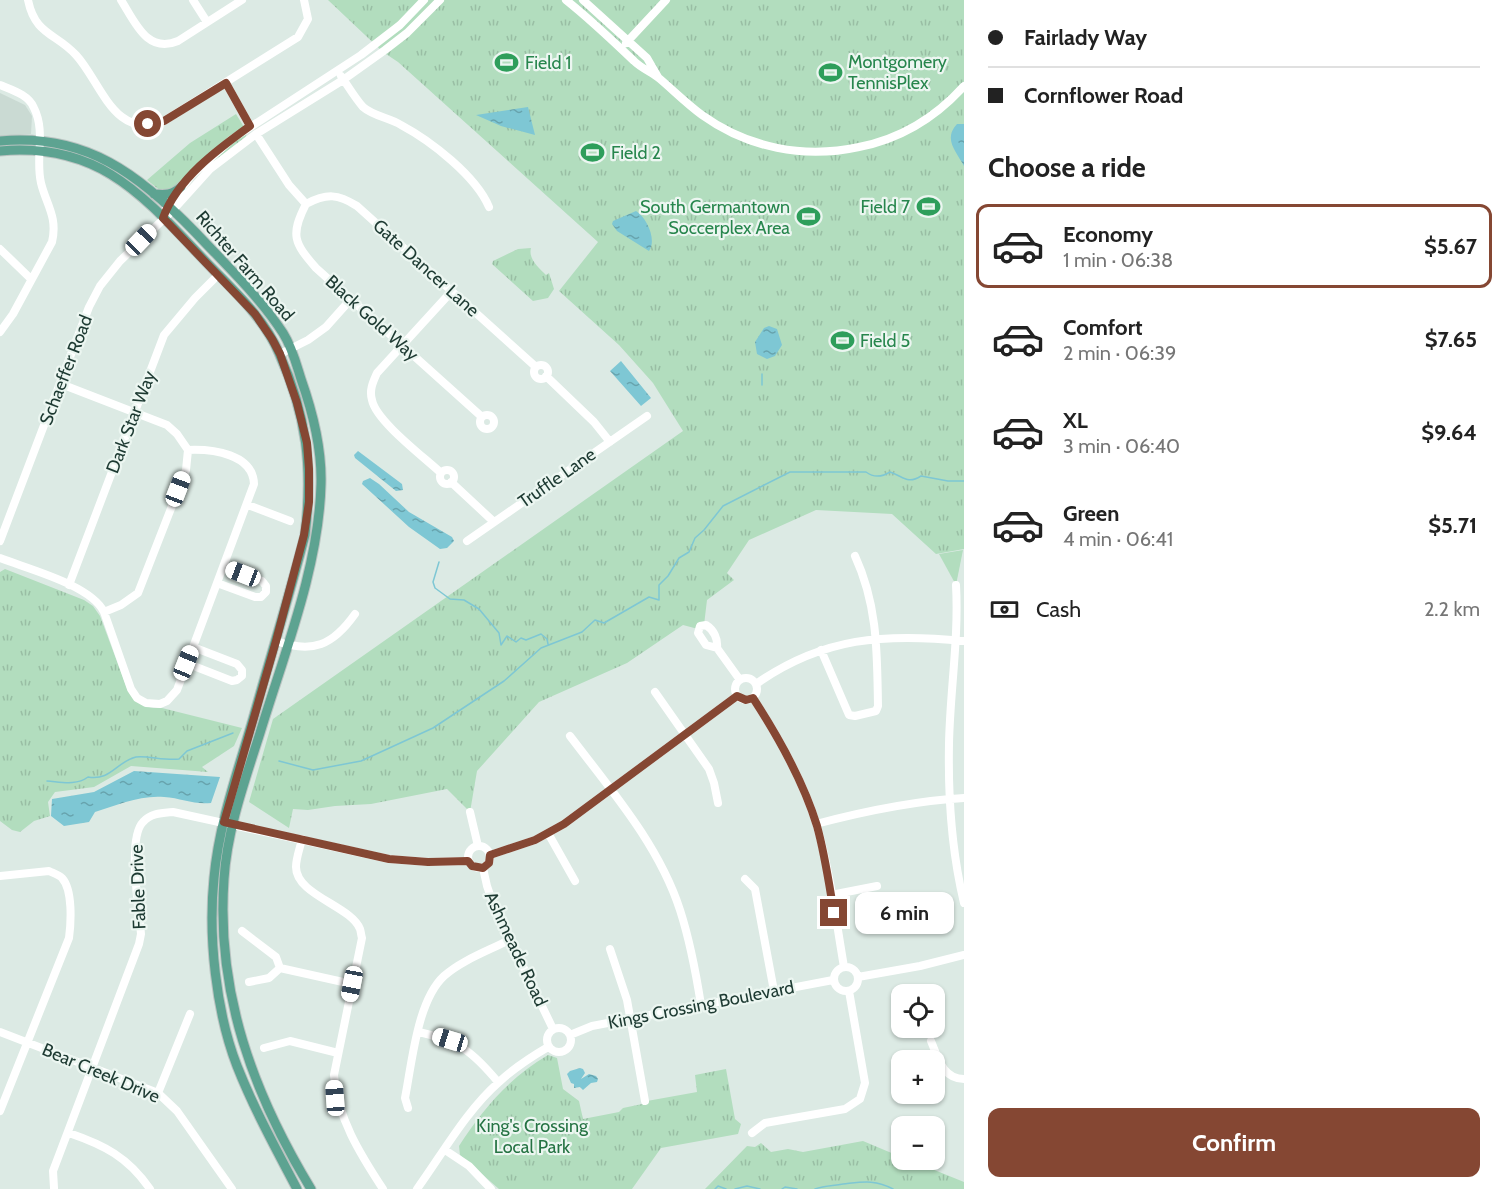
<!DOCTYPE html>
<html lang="en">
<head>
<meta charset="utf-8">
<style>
  :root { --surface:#fff; --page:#f6f6f6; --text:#222; --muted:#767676; --line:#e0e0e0; --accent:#854733 }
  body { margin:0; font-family:Cabin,sans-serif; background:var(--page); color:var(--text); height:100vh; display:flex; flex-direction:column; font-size:22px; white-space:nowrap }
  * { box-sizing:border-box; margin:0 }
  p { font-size:20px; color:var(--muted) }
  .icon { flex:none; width:33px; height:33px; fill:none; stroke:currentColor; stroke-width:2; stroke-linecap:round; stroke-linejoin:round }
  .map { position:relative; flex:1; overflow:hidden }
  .side { display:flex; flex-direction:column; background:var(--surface); width:540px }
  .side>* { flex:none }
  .hud { display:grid; align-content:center; height:132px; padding:0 24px; background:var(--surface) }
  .controls { position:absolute; left:891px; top:984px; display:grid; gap:12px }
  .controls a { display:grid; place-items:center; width:54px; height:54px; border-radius:12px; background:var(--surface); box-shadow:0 2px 4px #0004; font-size:30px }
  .end { position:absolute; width:27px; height:27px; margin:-14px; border:8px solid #854733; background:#fff; box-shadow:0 0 0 3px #fff }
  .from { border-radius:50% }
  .bubble { position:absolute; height:42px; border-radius:12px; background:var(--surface); box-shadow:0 2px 4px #0004; font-size:20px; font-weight:700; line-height:42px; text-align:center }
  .car { position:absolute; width:18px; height:36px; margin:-18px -9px; border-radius:8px; box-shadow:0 0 4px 2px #0007; background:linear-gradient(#fff 24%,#345 0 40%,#fff 0 76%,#345 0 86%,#fff 0) }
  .hud b { display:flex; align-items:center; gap:21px; height:57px; font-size:22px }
  .hud b+b { border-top:2px solid var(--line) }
  .hud i { width:15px; height:15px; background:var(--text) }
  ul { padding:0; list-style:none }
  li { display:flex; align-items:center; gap:18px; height:84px; margin:0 12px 9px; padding:0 12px; border:3px solid transparent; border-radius:12px }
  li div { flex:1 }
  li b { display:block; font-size:22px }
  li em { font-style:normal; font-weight:700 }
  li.selected { border-color:var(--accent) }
  li>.icon { width:54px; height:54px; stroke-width:1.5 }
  h2 { padding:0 24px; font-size:27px; line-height:72px }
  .pay { display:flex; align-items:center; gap:15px; height:66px; padding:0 24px; font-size:22px }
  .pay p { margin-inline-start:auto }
  .button { display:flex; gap:12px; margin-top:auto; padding:12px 24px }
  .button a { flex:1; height:69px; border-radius:12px; background:var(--accent); color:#fff; font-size:24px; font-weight:700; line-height:69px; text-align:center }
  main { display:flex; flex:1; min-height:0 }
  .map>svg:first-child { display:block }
  .built { fill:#cadad3 }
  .grass { fill:#b2ddbe }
  .park { fill:url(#park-tufts) }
  .water { fill:url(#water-ripples) }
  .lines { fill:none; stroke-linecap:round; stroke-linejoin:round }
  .stream { stroke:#7ec7d4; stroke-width:1.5 }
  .major-casing { stroke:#bbc4c2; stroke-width:11 }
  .minor { stroke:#fff; stroke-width:8 }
  .major { stroke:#5da391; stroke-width:9 }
  .route { stroke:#854733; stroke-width:8 }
  .labels { text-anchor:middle; stroke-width:4.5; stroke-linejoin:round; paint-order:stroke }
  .leisure-label { font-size:18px; fill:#27864d; stroke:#ecf6f1; text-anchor:start }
  .street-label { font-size:18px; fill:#1d3a32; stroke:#ecf6f1 }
  .park-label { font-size:18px; fill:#257343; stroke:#ecf6f1 }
</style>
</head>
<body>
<main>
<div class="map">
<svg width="964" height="1189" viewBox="0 0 964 1189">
  <defs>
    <pattern id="park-tufts" width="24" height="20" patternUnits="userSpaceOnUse" patternTransform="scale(1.5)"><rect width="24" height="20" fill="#b2ddbe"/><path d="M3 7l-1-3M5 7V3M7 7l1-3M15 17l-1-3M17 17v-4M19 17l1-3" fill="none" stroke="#99bea4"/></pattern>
    <pattern id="water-ripples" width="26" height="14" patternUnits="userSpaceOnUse" patternTransform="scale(1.5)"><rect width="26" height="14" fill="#7ec7d4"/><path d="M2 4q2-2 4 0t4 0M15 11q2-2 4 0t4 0" fill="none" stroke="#67a3ad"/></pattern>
  </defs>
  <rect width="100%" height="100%" fill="#dceae4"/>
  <!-- built -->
  <path class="built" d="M0 93 25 105 32 116 31 134 0 136Z"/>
  <!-- grass -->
  <path class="grass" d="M963 550 956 585 939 554Z"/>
  <!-- park -->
  <path class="park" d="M328 0H964V549L936 554 892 514 816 510 749 540 727 573 734 580 707 600 704 625 698 629 683 625 627 663 539 702 477 771 470 812 447 789 371 804 335 806 308 810 293 809 289 828 249 802 273 719 683 431 653 383 619 345 559 291 598 242 398 62 383 52Z
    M236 114 247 132 245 140 167 196 147 180 190 143Z
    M531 248C528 259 539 268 546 275L549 273 554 289 548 298 533 301 492 264 493 261 518 249Z
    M5 569 84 600 93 606 100 616 128 691C136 704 147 709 162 708L242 728 234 746 202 767 208 772 131 766 94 787 55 792 48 802 50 816 34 821 20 832 12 830 0 821V572Z
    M548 1055 557 1058 563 1089 579 1101 583 1119 619 1112 623 1108 647 1103V1101L697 1092 695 1075 726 1069 735 1119 741 1124 738 1134 661 1148 632 1189H499L460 1155 459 1146C482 1110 510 1077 548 1055Z
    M863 1141 901 1157 902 1160H908L921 1165 920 1168 925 1170 927 1167 964 1182V1189H705L747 1146 755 1147 761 1143 771 1152 788 1149 803 1152Z"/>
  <!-- water -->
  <path class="water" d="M528 107 535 135 501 126 476 115Z
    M957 124H964V166C956 151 943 139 957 124Z
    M636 211C647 218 657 240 649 251L617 231 612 224 613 221Z
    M769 326 777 329 782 345 775 356 767 359 757 354 755 342 764 328Z
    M621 361 651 398 641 406 610 371Z
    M358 451 402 484 403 490 396 491 355 458 354 455Z
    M370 478 379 484 409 512 452 537 454 541 447 548 440 549 409 527 362 484 363 481Z
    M134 771 220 777 211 803C194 805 181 798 164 797 140 795 117 805 95 812L89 822 64 826 51 816 52 799 94 792Z
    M580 1068 583 1069 585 1073 581 1079 589 1074 596 1076 598 1079 597 1082 591 1083 583 1090 580 1087 574 1088V1084L571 1083 567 1074 570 1071Z"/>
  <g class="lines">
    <!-- stream -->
    <path class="stream" d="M762 385V374
      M439 562 433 582 435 588 450 599 464 600 479 609 499 633 501 645 507 636 516 642 521 638 526 640 541 634 547 639 548 644
      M279 761 313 770 361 761 433 728 504 681 541 648 582 632 595 620 604 623 649 597 659 600V585L668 576 679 558 689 552 695 538 704 530 723 506 790 472H866C874 478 882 477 890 472 903 476 907 485 921 476L948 481H964
      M47 781C61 782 76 786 88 777 111 781 116 762 136 757 145 755 166 761 179 759L187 751 233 733
      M715 1189 718 1186 726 1189
      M735 1189 747 1186 760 1189
      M782 1189 785 1187 797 1189
      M815 1189C825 1185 833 1186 843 1184 862 1182 875 1179 893 1189"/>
    <defs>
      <path id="major" d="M0 141C86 133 140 175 196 233 226 265 259 296 283 333 292 347 296 363 301 379 313 413 322 448 321 484 319 567 284 654 260 733 245 780 227 830 224 879 216 993 253 1093 311 1189
        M0 151C102 142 145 198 209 265 235 292 264 318 279 353 307 415 313 468 305 535 289 597 270 658 253 719 238 771 219 823 214 878 208 936 216 1012 237 1066 254 1109 276 1149 297 1189
        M154 194C166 195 172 195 181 187"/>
    </defs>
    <!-- major casing -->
    <use href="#major" class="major-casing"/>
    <!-- minor -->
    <path class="minor" d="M28 0C35 35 56 33 76 55 101 82 114 141 164 121L298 37 308 19 304 0
      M121 0C135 22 147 54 178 41L242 0
      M193 0 207 22
      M566 0C590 19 612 40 634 61 642 69 652 72 660 79 674 91 687 104 702 115 748 148 804 159 859 147 900 139 936 117 964 86
      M583 0 647 58 658 77
      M626 43 666 0
      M341 76C348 86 355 98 363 107 373 116 390 118 401 125 431 141 476 176 489 207
      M226 83 250 126
      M0 85C12 90 29 95 34 108 46 132 35 158 41 183 46 204 58 217 52 242L13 314 0 332
      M256 134 289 185 306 204
      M306 204C290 235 294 243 316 268L482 417
      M306 204C327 193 338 194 357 206L536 367
      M166 209 191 176 232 139 361 55 400 25 424 0
      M0 249 31 279
      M280 354 308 340 326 327 351 299
      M534 372a7 7 0 1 1 14 0a7 7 0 1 1-14 0Z
      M546 376 594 422 610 442
      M61 384 167 425 177 434 188 450 186 470 138 593 121 605 104 612
      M480 422a7 7 0 1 1 14 0a7 7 0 1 1-14 0Z
      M440 477a7 7 0 1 1 14 0a7 7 0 1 1-14 0Z
      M441 473C424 457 376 421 372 400 369 390 373 382 377 373L451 292
      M451 482 494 522
      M248 505 290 521
      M0 541 89 307 100 286 120 261 173 210 210 169 256 134 343 80 385 50 407 33 440 0
      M467 541 647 416
      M0 558C28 569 91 585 104 612L131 689 137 698 146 703 160 704 167 701 177 690 254 484C253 454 213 449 188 450
      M217 583 255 597H261L266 592V586L262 581 224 567
      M69 585 164 335 195 298 218 275
      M956 585C959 638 950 691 949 744 948 796 952 853 964 903
      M276 641C313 654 333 645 355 614
      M717 648 706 645 698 633 700 626 706 625C714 630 718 639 717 648L740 680
      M821 650 849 715 855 716 876 711 878 706C877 653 878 606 855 556
      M186 663 232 681 237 680 242 676V670L237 664 193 647
      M735 689a11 11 0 1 1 22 0a11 11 0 1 1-22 0Z
      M756 684C823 637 885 633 964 641
      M655 692 709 769 714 783 718 803
      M753 698C779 738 803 780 817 826 830 872 836 920 844 967
      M570 736C611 790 659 845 680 910 690 941 696 973 701 1005
      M470 812 478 846
      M816 824C865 811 913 801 964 798
      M548 833 575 881
      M302 839C300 848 296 858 296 867 296 895 351 906 360 929 361 932 361 935 362 938L334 1075C337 1117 360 1154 383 1189
      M468 857a11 11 0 1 1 22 0a11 11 0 1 1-22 0Z
      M490 855 535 840 564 824 737 696
      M483 868 487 886 494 906 553 1029
      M0 876 49 871C53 873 59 875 62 878 73 890 71 923 69 938L0 1111
      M745 879 755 889 774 991
      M831 895 877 886
      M242 931 276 957 280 968 352 984
      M610 949 627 1000 645 1101
      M834 979a12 12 0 1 1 24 0a12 12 0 1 1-24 0Z
      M858 977 920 966 964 955
      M249 982 269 978 280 968
      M547 1040a12 12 0 1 1 24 0a12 12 0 1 1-24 0Z
      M0 1032 158 1093 177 1111 232 1189
      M419 1032C459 1041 472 1051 498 1082
      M570 1035 592 1026 833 980
      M931 1041C938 1058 943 1079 964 1079
      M264 1048 290 1041 338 1053
      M158 1093 190 1014
      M408 1108 405 1098C412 1063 417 1001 444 976 462 960 488 951 509 940
      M69 1133C104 1145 128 1157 150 1189
      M752 1133 765 1123 845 1109 860 1099 865 1083 849 991
      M445 1150 469 1166 491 1189
      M54 1188 53 1171 139 944 141 934C139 910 127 838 143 822 151 813 162 813 173 812L389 859 428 862 468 861
      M417 1189C443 1153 466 1111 499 1082 514 1068 531 1057 548 1047"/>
    <!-- major -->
    <use href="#major" class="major"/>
  </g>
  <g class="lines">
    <!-- route -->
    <path class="route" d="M148 124 164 121 226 83 250 126C218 149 177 179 163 218L255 314 272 339 280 354 297 403 307 443 309 469V502L304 535 276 641 224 822 389 859 428 862 468 861 472 866 483 868 489 863 490 855 535 840 564 824 737 696 746 700 753 698C779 738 803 780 817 826 825 855 829 884 834 913"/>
  </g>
  <!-- icons -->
  <defs>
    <symbol id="stadium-bare" viewBox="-9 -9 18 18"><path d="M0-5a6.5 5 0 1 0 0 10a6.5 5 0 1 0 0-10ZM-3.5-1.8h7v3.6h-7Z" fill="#2e9e5b" stroke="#ecf6f1" stroke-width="2.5" paint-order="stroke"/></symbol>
  </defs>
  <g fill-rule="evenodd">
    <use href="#stadium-bare" x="490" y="46" width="33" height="33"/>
    <use href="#stadium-bare" x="814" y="56" width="33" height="33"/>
    <use href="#stadium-bare" x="576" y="136" width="33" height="33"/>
    <use href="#stadium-bare" x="912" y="190" width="33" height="33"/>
    <use href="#stadium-bare" x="792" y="200" width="33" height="33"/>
    <use href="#stadium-bare" x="826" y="324" width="33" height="33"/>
  </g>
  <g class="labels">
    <!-- leisure labels -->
    <g class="leisure-label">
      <text x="848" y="68">Montgomery<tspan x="848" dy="21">TennisPlex</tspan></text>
      <text x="525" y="69">Field 1</text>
      <text x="611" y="159">Field 2</text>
      <text x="790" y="213" text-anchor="end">South Germantown<tspan x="790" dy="21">Soccerplex Area</tspan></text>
      <text x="910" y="213" text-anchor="end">Field 7</text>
      <text x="860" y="347">Field 5</text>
    </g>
    <!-- street labels -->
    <g class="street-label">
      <text transform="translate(245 266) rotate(49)" y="6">Richter Farm Road</text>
      <text transform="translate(426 268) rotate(42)" y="6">Gate Dancer Lane</text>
      <text transform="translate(372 318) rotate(42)" y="6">Black Gold Way</text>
      <text transform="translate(66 370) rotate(-69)" y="6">Schaeffer Road</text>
      <text transform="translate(131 422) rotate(-69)" y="6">Dark Star Way</text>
      <text transform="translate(557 478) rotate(-35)" y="6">Truffle Lane</text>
      <text transform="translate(138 887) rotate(-92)" y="6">Fable Drive</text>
      <text transform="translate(516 949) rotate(65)" y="6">Ashmeade Road</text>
      <text transform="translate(701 1005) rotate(-11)" y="6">Kings Crossing Boulevard</text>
      <text transform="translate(101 1073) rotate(23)" y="6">Bear Creek Drive</text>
    </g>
    <!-- park labels -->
    <g class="park-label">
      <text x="532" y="1132">King's Crossing<tspan x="532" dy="21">Local Park</tspan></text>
    </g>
  </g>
</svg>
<div class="controls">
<a><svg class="icon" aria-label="locate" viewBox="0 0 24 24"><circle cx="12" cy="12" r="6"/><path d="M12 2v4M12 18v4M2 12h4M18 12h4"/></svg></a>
<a>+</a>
<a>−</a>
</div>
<i class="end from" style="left:148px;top:124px"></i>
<i class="end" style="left:834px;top:913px"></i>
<div class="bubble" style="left:855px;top:892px;width:99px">6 min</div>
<i class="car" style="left:141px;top:240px;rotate:44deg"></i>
<i class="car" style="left:178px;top:489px;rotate:21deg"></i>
<i class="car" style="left:243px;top:574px;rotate:291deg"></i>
<i class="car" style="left:186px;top:663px;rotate:22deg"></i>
<i class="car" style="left:352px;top:984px;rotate:191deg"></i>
<i class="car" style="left:450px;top:1040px;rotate:287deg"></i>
<i class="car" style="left:335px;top:1098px;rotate:356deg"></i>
</div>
<section class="side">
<div class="hud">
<b><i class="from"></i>Fairlady Way</b>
<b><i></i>Cornflower Road</b>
</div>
<h2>Choose a ride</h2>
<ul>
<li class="selected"><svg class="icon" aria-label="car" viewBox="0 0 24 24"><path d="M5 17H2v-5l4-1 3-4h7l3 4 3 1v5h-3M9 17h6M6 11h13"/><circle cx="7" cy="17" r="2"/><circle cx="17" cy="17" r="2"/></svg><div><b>Economy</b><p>1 min · 06:38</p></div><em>$5.67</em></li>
<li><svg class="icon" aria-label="car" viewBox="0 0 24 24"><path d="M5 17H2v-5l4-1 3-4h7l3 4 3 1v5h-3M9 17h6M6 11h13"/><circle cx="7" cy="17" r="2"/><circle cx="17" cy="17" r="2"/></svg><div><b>Comfort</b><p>2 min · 06:39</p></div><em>$7.65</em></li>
<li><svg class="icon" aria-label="car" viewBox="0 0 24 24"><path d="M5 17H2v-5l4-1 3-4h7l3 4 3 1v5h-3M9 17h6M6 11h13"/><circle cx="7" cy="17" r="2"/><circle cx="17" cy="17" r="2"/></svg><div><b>XL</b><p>3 min · 06:40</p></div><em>$9.64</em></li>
<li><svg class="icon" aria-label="car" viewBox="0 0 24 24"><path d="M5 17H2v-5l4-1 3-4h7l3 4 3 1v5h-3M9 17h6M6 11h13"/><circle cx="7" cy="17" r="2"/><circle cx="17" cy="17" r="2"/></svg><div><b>Green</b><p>4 min · 06:41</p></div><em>$5.71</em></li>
</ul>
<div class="pay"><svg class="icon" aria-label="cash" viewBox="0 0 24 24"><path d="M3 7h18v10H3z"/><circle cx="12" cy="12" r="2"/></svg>Cash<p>2.2 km</p></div>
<div class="button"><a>Confirm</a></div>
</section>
</main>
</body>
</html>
